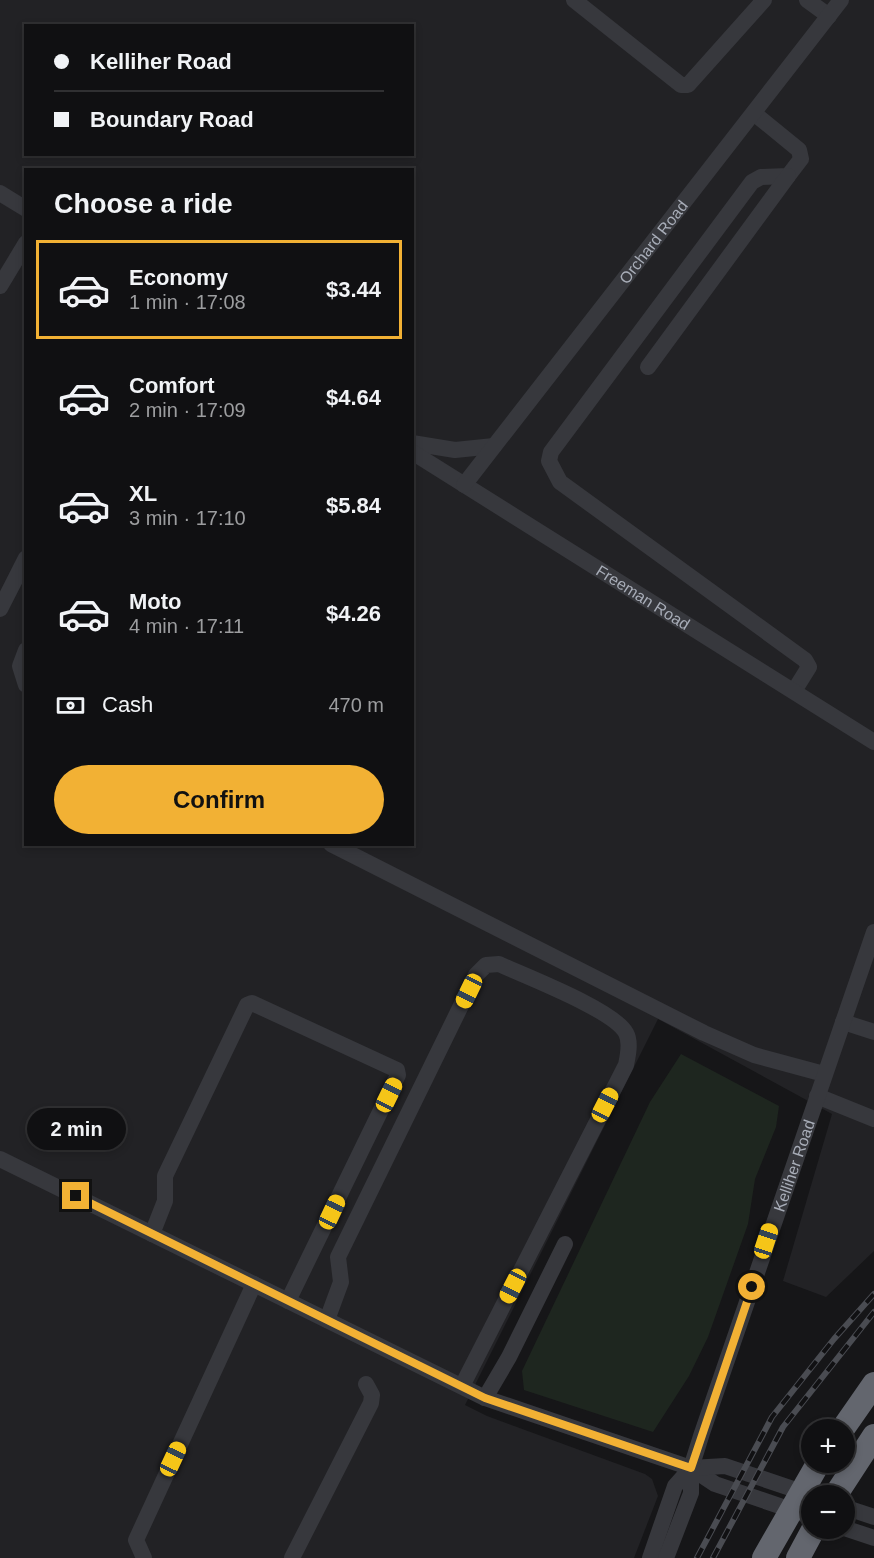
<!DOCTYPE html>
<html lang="en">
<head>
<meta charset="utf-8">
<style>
  :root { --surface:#101012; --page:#1e1e20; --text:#f1f3f6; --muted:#9c9d9f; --line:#303032; --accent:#f2b134 }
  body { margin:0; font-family:Helvetica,sans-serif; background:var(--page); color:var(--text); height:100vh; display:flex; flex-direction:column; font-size:22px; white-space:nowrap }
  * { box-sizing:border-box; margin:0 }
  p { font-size:20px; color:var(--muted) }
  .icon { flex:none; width:33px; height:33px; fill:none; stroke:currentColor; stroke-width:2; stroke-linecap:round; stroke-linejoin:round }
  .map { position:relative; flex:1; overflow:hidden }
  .sheet { position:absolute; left:24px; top:168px; width:390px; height:678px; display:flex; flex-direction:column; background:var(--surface); border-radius:0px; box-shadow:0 3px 9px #0003,0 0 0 2px var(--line) }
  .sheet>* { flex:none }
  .top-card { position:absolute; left:24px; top:24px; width:390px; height:132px; border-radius:0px; box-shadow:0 3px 9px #0003,0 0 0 2px var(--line); display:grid; align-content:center; height:132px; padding:0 30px; background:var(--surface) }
  .buttons { position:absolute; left:801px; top:1419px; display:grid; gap:12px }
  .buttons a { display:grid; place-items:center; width:54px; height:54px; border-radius:50%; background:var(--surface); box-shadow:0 3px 9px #0003,0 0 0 2px var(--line); font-size:30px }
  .end { position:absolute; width:27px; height:27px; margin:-14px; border:8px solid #f2b134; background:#111; box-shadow:0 0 0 3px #111 }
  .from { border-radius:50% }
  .bubble { position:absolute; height:42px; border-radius:21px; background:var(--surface); box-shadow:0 3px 9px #0003,0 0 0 2px var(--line); font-size:20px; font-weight:700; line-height:42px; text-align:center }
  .car { position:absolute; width:18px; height:36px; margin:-18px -9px; border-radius:8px; box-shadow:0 0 4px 2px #0007; background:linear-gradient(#f5c518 24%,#345 0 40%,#f5c518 0 76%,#345 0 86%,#f5c518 0) }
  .top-card b { display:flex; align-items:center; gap:21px; height:57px; font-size:22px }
  .top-card b+b { border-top:2px solid var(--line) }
  .top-card i { width:15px; height:15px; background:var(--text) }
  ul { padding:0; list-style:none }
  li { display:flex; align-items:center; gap:18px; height:99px; margin:0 12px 9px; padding:0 18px; border:3px solid transparent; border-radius:0px }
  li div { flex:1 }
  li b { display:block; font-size:22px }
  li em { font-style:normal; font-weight:700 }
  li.on { border-color:var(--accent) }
  li>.icon { width:54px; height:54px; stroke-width:1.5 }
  h2 { padding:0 30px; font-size:27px; line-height:72px }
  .pay { display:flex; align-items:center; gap:15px; height:66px; padding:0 30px; font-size:22px }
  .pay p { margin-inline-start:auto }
  .cta { display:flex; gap:12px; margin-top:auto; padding:12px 30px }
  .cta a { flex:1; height:69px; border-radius:36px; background:var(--accent); color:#111; font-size:24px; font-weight:700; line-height:69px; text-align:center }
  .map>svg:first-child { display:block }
  .built { fill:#222225; fill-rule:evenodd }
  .green { fill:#1e261f }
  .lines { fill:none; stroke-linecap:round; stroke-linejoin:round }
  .minor { stroke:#37383d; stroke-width:16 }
  .highway { stroke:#63666e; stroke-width:24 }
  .rail-casing { stroke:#4a4c52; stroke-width:6 }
  .rail { stroke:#111113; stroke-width:4; stroke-dasharray:11; stroke-linecap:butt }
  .route { stroke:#f2b134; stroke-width:8 }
  .labels { text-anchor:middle; stroke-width:5; stroke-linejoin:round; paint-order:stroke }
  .street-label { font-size:16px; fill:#a8adb8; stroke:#111113 }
</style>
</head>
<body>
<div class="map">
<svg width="874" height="1558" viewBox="0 0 874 1558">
  <rect width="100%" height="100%" fill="#161618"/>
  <!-- built -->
  <path class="built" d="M0 0H874V1251L826 1297 783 1281 832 1114 658 1019 465 1405 487 1416 645 1474 652 1479 658 1496 634 1558H0ZM26 26H412V154H26ZM26 170H412V844H26Z"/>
  <!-- green -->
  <path class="green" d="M681 1054 779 1106 776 1127 755 1179 748 1224 708 1337 689 1376 653 1432 524 1390 522 1371 650 1102Z"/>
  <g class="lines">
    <!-- minor -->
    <g class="minor">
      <path d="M574 0 681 85H688L764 0"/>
      <path d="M807 0 829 16"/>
      <path d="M755 114 799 150 801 159 788 176 761 177 752 182 551 452 549 461 560 482 805 660 809 667 794 691"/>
      <path d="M0 193 26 209"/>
      <path d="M0 286 26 243"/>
      <path d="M648 367 788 176"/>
      <path d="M412 443 455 450 494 446"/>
      <path id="s1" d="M412 452 874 742"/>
      <path id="s2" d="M464 485 841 0"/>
      <path d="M0 609 26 558"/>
      <path d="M26 650 20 666 26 685"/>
      <path d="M331 844 704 1033 754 1055 824 1074"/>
      <path d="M843 1022 874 1032"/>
      <path d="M817 1096 874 1119"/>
      <path d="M0 1159 485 1398 691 1468 715 1484 812 1517"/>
      <path d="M152 1234 165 1201V1176L247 1005 252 1003 397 1070 398 1075 288 1301"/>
      <path d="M327 1320 341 1282 338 1257 476 975 486 965 499 964C525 976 614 1010 626 1033 631 1042 628 1055 626 1065L462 1386"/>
      <path d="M485 1398 509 1357 565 1244"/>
      <path d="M691 1468 725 1466 811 1495"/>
      <path d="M844 1507 874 1517"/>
      <path d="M844 1528 874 1538"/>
      <path d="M144 1558 136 1540 254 1284"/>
      <path d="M292 1558 371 1403 372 1395 366 1384"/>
      <path d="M650 1558 675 1486 691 1468"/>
      <path id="s3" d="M666 1558 691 1493V1468L702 1433 874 932"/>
    </g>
    <!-- highway -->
    <path class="highway" d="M842 1430 874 1384
      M835 1496 874 1436
      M764 1558 819 1462
      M798 1558 814 1528"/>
    <defs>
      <path id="rail" d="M697 1558 772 1417 834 1339 874 1294
        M713 1558 783 1427 874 1312"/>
    </defs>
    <!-- rail casing -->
    <use href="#rail" class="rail-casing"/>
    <!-- rail -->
    <use href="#rail" class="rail"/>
  </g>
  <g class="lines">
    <!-- route -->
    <path class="route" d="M76 1196 485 1398 691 1468 752 1287"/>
  </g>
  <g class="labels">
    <!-- street labels -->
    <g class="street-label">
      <text dy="6" stroke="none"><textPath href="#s2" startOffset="308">Orchard Road</textPath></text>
      <text dy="6" stroke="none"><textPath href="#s1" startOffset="273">Freeman Road</textPath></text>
      <text dy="6" stroke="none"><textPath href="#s3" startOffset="414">Kelliher Road</textPath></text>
    </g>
  </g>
</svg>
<div class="buttons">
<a>+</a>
<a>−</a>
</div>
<i class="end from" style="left:752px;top:1287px"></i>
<i class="end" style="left:76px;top:1196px"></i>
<div class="bubble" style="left:27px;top:1108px;width:99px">2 min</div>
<i class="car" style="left:469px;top:991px;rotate:206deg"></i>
<i class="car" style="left:389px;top:1095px;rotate:26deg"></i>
<i class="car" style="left:605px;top:1105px;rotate:27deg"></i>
<i class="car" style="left:332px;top:1212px;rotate:25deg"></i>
<i class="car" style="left:766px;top:1241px;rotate:18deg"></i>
<i class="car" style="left:513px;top:1286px;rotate:207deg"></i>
<i class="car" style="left:173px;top:1459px;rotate:25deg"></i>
<div class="top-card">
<b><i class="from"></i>Kelliher Road</b>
<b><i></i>Boundary Road</b>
</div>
<section class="sheet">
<h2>Choose a ride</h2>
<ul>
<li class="on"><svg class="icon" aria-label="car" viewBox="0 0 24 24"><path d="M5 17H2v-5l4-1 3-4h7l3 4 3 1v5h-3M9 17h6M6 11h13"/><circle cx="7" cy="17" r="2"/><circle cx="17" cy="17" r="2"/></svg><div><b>Economy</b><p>1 min · 17:08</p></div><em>$3.44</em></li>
<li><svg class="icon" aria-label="car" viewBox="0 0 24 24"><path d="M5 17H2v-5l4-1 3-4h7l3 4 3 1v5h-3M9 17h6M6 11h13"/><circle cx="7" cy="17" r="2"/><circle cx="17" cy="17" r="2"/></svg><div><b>Comfort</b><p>2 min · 17:09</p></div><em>$4.64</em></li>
<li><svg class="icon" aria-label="car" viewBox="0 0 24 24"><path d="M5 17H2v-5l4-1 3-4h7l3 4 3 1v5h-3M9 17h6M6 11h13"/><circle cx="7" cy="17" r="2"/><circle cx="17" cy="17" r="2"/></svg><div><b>XL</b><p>3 min · 17:10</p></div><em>$5.84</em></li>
<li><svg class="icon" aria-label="car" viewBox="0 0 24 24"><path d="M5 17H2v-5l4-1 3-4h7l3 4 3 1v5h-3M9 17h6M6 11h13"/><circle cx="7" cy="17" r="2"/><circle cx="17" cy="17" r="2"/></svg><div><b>Moto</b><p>4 min · 17:11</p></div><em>$4.26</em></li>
</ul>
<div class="pay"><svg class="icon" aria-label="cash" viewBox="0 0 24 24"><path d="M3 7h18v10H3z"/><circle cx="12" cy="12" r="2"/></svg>Cash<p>470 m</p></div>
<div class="cta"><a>Confirm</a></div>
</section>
</div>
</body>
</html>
